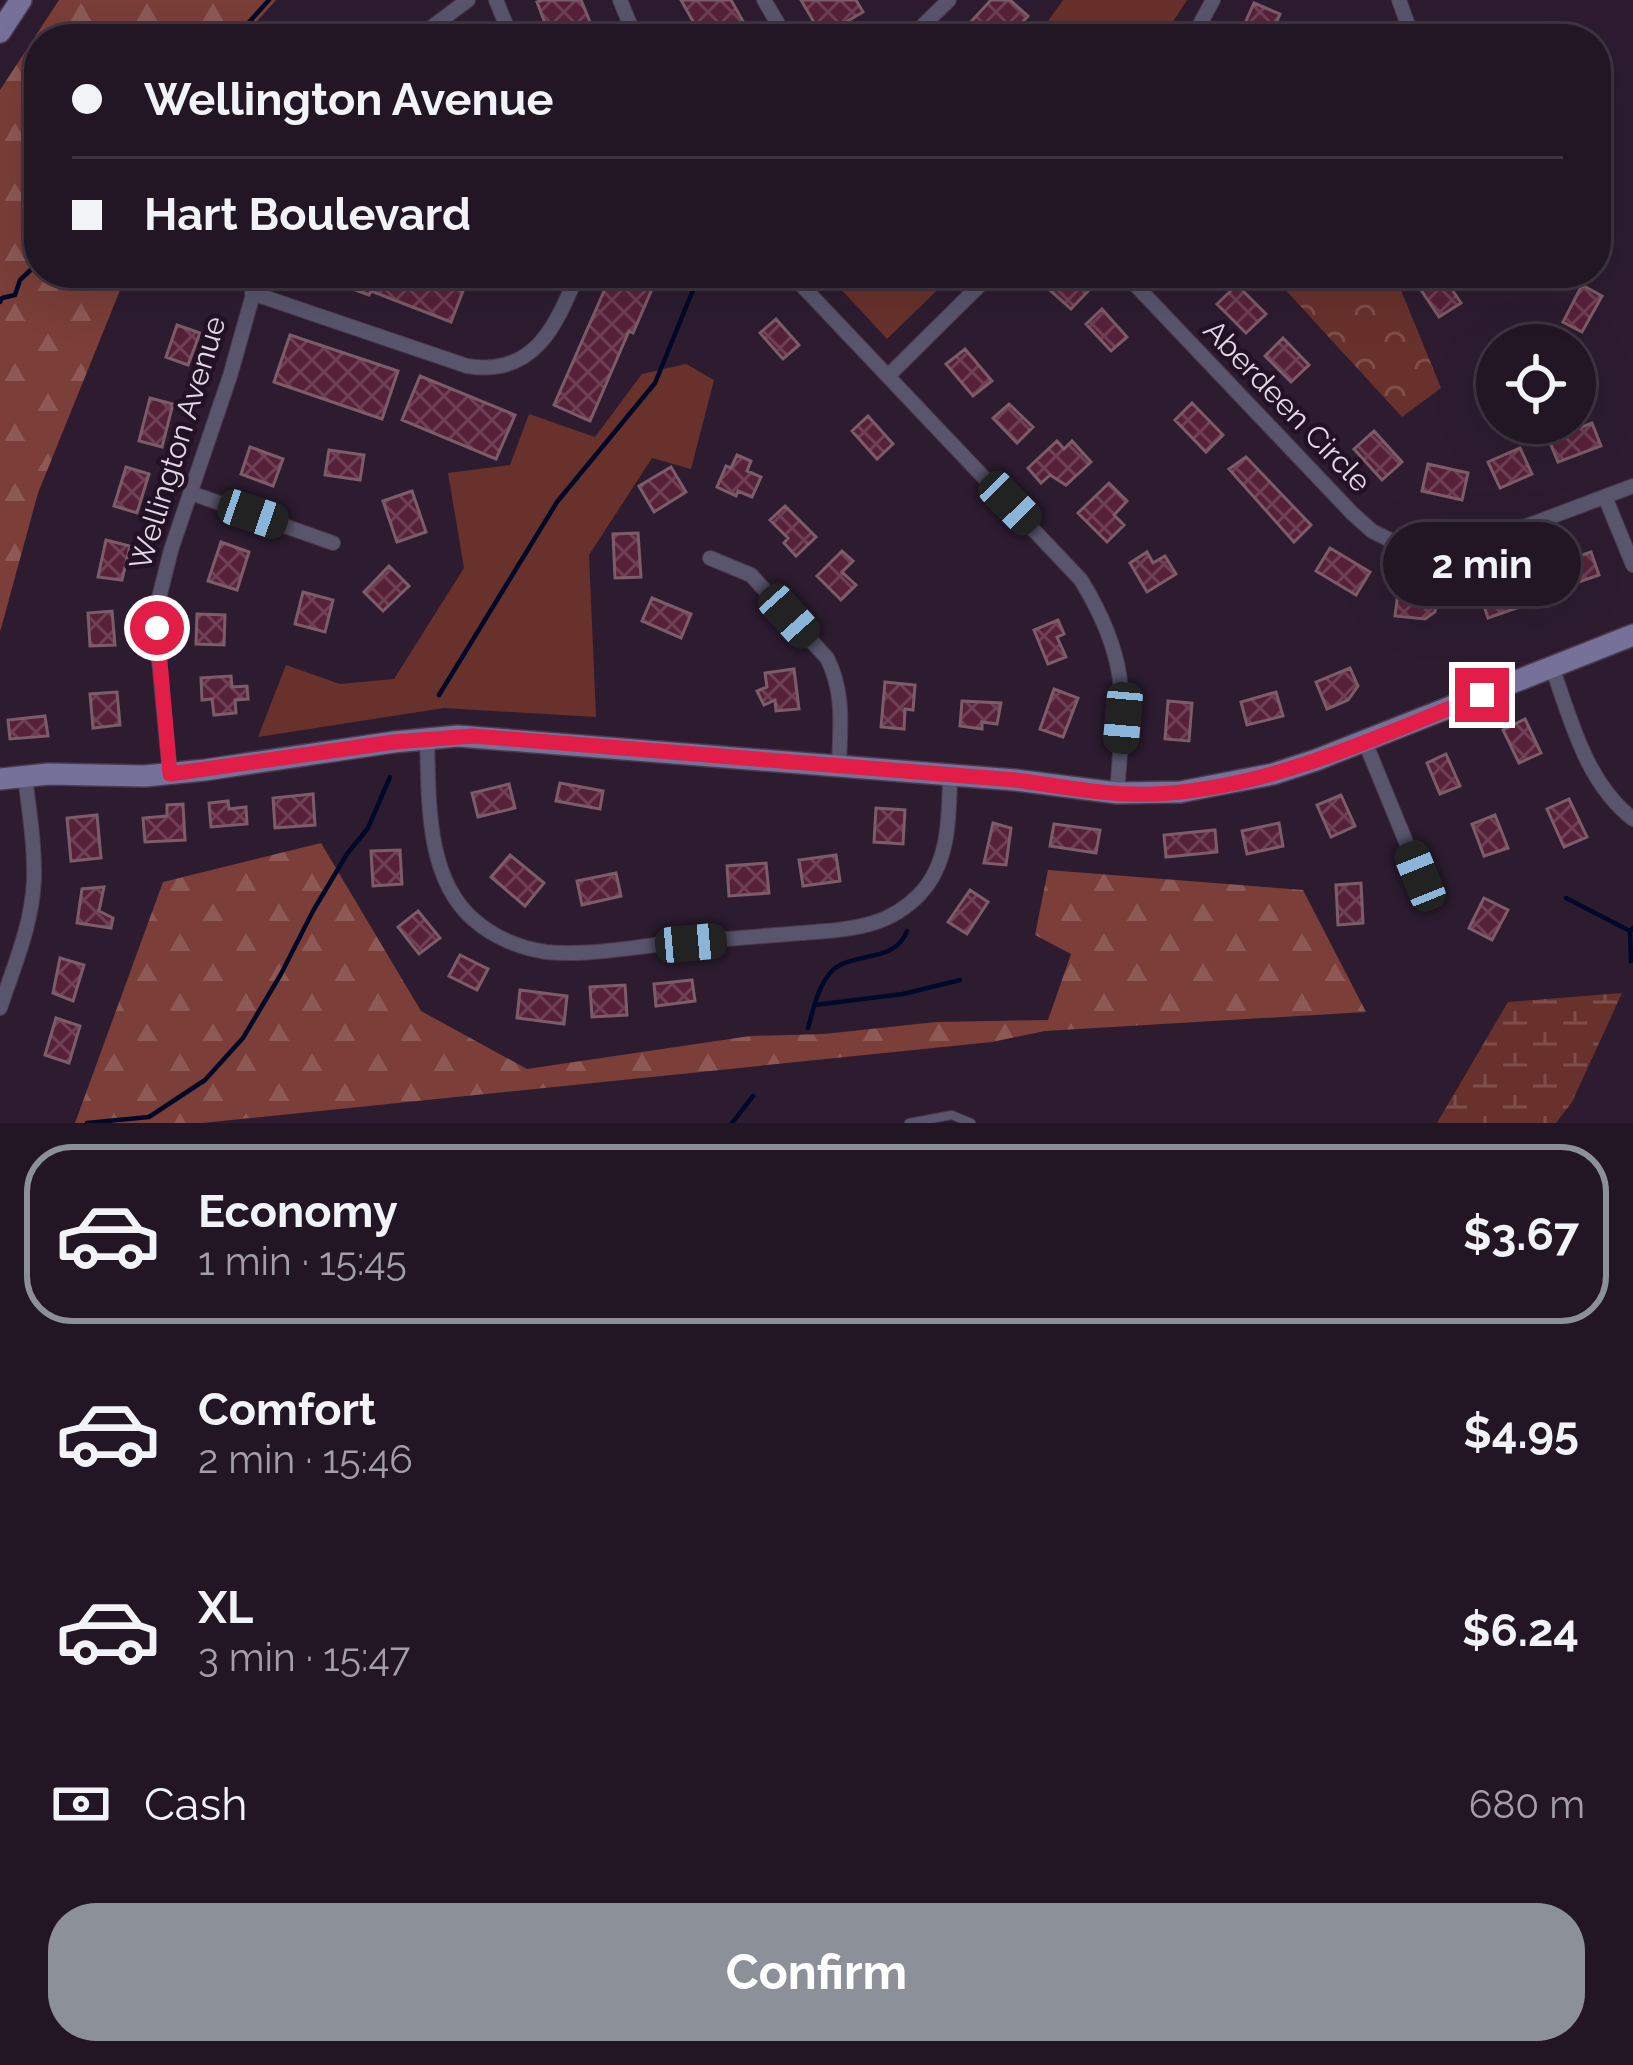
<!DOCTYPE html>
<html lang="en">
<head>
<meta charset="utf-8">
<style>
  :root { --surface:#221524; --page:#2a1e2c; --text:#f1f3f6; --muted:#a29fa6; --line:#3f3441; --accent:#8c9099 }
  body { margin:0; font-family:Raleway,sans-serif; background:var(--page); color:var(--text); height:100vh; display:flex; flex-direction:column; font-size:45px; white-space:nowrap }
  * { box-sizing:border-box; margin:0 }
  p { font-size:39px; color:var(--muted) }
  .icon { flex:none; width:66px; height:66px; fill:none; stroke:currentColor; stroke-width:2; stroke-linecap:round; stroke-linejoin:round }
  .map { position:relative; height:1123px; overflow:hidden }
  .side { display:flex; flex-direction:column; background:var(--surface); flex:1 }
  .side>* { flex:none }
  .banner { position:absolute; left:24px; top:24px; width:1587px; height:264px; border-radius:48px; box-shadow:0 12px 48px #0002,0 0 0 3px var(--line); display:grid; align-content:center; height:264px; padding:0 48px; background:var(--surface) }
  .fabs { position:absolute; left:1476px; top:324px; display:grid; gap:24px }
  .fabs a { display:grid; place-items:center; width:120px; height:120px; border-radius:50%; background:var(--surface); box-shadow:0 12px 48px #0002,0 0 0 3px var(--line); font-size:60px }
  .end { position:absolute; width:54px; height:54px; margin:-27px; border:15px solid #e11d48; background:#fff; box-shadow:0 0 0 6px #fff }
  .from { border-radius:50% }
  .bubble { position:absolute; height:84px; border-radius:42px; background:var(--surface); box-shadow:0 12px 48px #0002,0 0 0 3px var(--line); font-size:39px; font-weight:700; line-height:84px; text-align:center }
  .car { position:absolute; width:36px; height:72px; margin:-36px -18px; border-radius:15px; box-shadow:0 0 9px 3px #0007; background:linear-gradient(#222 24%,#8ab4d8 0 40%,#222 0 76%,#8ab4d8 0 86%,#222 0) }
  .banner b { display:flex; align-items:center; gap:42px; height:114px; font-size:45px }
  .banner b+b { border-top:3px solid var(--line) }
  .banner i { width:30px; height:30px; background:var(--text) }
  ul { padding:21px 0 0; list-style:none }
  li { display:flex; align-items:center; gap:36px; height:180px; margin:0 24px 18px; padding:0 24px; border:6px solid transparent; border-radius:48px }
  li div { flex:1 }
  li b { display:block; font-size:45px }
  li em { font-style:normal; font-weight:700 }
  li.current { border-color:var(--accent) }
  li>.icon { width:108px; height:108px; stroke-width:1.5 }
  .pay { display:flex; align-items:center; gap:30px; height:132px; padding:0 48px; font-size:45px }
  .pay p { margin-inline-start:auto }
  .action { display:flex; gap:24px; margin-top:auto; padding:24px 48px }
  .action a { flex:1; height:138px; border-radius:48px; background:var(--accent); color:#fff; font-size:48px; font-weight:700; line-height:138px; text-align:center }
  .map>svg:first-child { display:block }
  .green { fill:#69312c }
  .forest { fill:url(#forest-firs) }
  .wetland { fill:url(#wetland-marsh) }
  .park { fill:url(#park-crowns) }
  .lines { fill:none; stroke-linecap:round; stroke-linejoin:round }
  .stream { stroke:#000928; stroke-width:4.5 }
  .building { fill:url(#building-cross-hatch); stroke:#7c5c68; stroke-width:3 }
  .lane-casing { stroke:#4a3a4d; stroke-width:10 }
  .street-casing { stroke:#4a3a4d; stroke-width:16 }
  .secondary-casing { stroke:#4a3a4d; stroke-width:24 }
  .lane { stroke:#58556d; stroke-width:8 }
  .street { stroke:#58556d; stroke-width:14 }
  .secondary { stroke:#757198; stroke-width:21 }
  .route { stroke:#e11d48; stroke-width:15 }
  .labels { text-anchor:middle; stroke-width:9; stroke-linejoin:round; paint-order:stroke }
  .street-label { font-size:30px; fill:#e3d8e5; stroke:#231226 }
</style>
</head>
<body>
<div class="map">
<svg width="1633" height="1123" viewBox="0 0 1633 1123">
  <defs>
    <pattern id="forest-firs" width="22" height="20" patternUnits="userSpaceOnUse" patternTransform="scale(3)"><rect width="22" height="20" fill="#7b3e38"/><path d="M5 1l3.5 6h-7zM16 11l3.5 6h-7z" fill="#8e5955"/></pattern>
    <pattern id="wetland-marsh" width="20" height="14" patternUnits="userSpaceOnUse" patternTransform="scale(3)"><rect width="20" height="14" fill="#69312c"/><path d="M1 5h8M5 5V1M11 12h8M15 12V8" fill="none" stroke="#7e4e4a"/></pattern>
    <pattern id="park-crowns" width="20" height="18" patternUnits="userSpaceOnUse" patternTransform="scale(3)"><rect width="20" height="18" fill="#69312c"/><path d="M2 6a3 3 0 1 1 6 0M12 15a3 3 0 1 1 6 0" fill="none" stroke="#7e4e4a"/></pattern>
    <pattern id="building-cross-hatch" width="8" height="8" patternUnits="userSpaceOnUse" patternTransform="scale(3)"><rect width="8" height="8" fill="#58213a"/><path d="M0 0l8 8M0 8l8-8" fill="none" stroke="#704056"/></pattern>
  </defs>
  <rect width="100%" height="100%" fill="#2d1c30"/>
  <!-- green -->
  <path class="green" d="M1063 0H1187L1162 39H1035Z
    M826 273H955L887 339Z
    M686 364 714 380 691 469 652 458 589 555 596 717 444 708 258 737 286 665 340 684 394 679 464 568 448 473 510 465 529 414 595 437 642 374Z"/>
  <!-- forest -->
  <path class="forest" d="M59 0H276L241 39H39V273H127L38 493 0 632V90Z
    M321 843 421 1011 527 1069 750 1036 824 1034 936 1022 1048 1020 1071 954 1035 935 1048 870 1303 890 1366 1012 1045 1031 992 1042 202 1123H75L163 882Z"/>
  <!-- wetland -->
  <path class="wetland" d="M1622 993 1572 1102 1556 1123H1437L1508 1002Z"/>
  <!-- park -->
  <path class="park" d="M1270 273H1394L1441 388 1402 417Z"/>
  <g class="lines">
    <!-- stream -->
    <path class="stream" d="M234 39 269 0
      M0 302 2 298 15 295 20 280 39 262
      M439 695 557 502 655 383 700 273
      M1566 898 1630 931
      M1631 961 1630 931 1633 928
      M815 1005 903 994 960 980
      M808 1028C813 1010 818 986 831 972 850 951 895 964 907 931
      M87 1123 149 1117 205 1080 243 1038 281 974 313 911 347 854 368 828 390 777
      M732 1123 753 1096"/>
  </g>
  <!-- building -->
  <path class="building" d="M543 0H581L597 39H551L537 2Z
    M681 0H731L753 39H703Z
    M801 0H856L863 12 822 36Z
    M991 0H1010L1028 16 1007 39H955Z
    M1254 3 1280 14 1269 39H1238Z
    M310 273H440L466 283 451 322 371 291 369 295Z
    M612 273H659L633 333 629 331 590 421 554 405Z
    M1050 273H1068L1088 291 1071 309 1042 283Z
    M1428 273H1441L1461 303 1439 317 1415 281Z
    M1237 285 1266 314 1246 333 1217 304Z
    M1582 285 1602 296 1582 332 1563 322Z
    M1102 309 1127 337 1111 351 1086 324Z
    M776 319 799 345 783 359 760 333Z
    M177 325 200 333 188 365 166 357Z
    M290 335 398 371 382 419 274 382Z
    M1283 338 1309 365 1291 382 1265 356Z
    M965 349 992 381 973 396 946 364Z
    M420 376 515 415 496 459 402 420Z
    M150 398 173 404 162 447 139 441Z
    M1192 403 1223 435 1206 452 1175 420Z
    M1009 404 1033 427 1017 443 993 418Z
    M868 416 893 444 877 459 852 431Z
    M1592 423 1601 446 1558 462 1549 440Z
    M1374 431 1402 462 1382 480 1354 449Z
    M1057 441 1064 449 1072 441 1091 462 1066 485 1050 475 1041 483 1028 468Z
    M250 447 283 459 273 486 241 474Z
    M1520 448 1532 474 1500 488 1488 462Z
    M329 450 364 455 360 480 325 475Z
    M737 455 751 461 747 471 761 477 752 497 738 491 736 496 717 487 726 466 731 468Z
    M1246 457 1311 525 1294 542 1229 469Z
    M1428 464 1468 473 1462 500 1422 491Z
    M126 467 149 474 137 513 114 506Z
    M671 467 686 492 654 512 639 486Z
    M1109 483 1127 501 1114 515 1124 525 1107 542 1078 513Z
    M412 491 426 532 397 542 383 501Z
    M785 506 816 537 796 556 784 543 788 538 770 520Z
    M638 533 641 577 615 578 613 534Z
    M106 540 130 546 122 580 98 577Z
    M221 542 249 552 237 590 208 581Z
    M1330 548 1370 572 1356 595 1316 571Z
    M842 551 853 561 842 572 856 585 841 600 817 576Z
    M1147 552 1153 563 1165 556 1176 574 1147 592 1130 563Z
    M1591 552 1599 575 1564 587 1556 564Z
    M389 566 409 586 383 611 364 592Z
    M1512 579 1522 606 1488 618 1479 591Z
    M1399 585 1437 590 1435 612 1425 619 1395 616Z
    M303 592 333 600 325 632 295 624Z
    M652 598 691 614 681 638 642 621Z
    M112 611 115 645 90 646 88 613Z
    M197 614 225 615 224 645 196 644Z
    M1058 620 1064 634 1057 637 1066 657 1048 664 1034 630Z
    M1350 668 1358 686 1348 700 1327 709 1316 682Z
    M794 669 799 709 776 711 775 700 764 705 757 691 767 687 765 673Z
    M231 676 232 687 247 686 248 699 235 700 236 713 214 715 212 699 202 700 201 678Z
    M885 682 915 685 913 710 905 709 904 729 881 727Z
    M1054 689 1078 698 1063 737 1040 729Z
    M117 692 120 725 93 728 90 694Z
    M1276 692 1283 716 1247 725 1241 702Z
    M962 701 1001 703 997 724 982 722V729L960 726Z
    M1168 701 1192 703 1189 741 1165 739Z
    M45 716 48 736 10 739 8 720Z
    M1525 719 1541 753 1519 763 1503 730Z
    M1446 754 1460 786 1440 794 1427 763Z
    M560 783 603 791 600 809 556 801Z
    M509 784 515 808 478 817 472 793Z
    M313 794 315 825 275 828 273 798Z
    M1341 795 1355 826 1331 837 1317 805Z
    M1569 799 1587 837 1564 847 1547 809Z
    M228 801 229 809 246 807 247 824 211 827 209 803Z
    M183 804 185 840 145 842 143 818 167 816V805Z
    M876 808 905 810 903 844 874 842Z
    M97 815 101 858 71 861 67 818Z
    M1495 815 1508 848 1484 856 1472 824Z
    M993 823 1011 828 1006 865 984 863Z
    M1279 823 1283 846 1247 854 1242 831Z
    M1054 824 1100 830 1096 853 1050 846Z
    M1215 830 1217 852 1166 857 1164 835Z
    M400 850 402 884 373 886 371 851Z
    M510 855 544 883 525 906 491 877Z
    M836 855 840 881 803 886 799 860Z
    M766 863 769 893 729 896 727 866Z
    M616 873 621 896 582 905 577 881Z
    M1361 883 1363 923 1338 925 1336 885Z
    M104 887 99 911 113 918 111 928 77 923 82 889Z
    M970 890 988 902 967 934 948 922Z
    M1484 898 1508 910 1492 940 1469 928Z
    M418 911 440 938 419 954 398 927Z
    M460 955 488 969 477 990 449 976Z
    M60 958 84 965 73 1001 53 993Z
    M692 980 695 1001 656 1006 654 984Z
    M625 985 627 1015 592 1017 590 987Z
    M520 990 567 996 564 1024 517 1018Z
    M56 1018 80 1026 69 1063 45 1055Z"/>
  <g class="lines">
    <defs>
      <path id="lane" d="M909 1123 952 1115 971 1123"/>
      <path id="street" d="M496 0 512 39
        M620 0 636 39
        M764 0 787 39
        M1399 0 1413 39
        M416 39 468 0
        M909 39 949 0
        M1192 39 1213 0
        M790 273 1081 580C1131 662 1124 702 1117 793
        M1124 273 1352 513 1372 531 1394 542 1418 550H1442L1468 546 1492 539 1633 486
        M1506 273 1509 281
        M252 293 467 366C535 377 556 325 578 273
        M888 376 992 273
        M191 493 333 543
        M1605 497 1633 565
        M710 558 751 575 827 658C845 693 840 728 839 766
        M1552 667C1571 720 1586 783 1633 819
        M427 739C429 797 425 877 473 919 493 937 520 948 546 952 585 956 626 948 665 944 710 940 755 937 801 933 825 931 850 930 873 923 890 918 906 908 919 895 950 863 949 816 950 775
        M1365 742 1420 876
        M170 774 158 650V602L171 550 230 376 259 273
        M0 1008C14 966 32 925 34 880 35 845 29 811 25 776"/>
      <path id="secondary" d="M0 32 21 0
        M0 779 48 774 145 776 205 770 394 742 458 736 1015 780 1117 793 1180 792 1273 774 1316 760 1633 635"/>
    </defs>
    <!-- lane casing -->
    <use href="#lane" class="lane-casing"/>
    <!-- street casing -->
    <use href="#street" class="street-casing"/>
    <!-- secondary casing -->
    <use href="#secondary" class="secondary-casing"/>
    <!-- lane -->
    <use href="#lane" class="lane"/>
    <!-- street -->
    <use href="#street" class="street"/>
    <!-- secondary -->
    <use href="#secondary" class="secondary"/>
  </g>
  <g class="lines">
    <!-- route -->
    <path class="route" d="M157 628 170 774 394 742 473 736 1015 780C1061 786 1107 796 1153 794 1269 789 1377 737 1482 695"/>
  </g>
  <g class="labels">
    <!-- street labels -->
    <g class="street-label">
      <text transform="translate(1287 406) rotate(46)" y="10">Aberdeen Circle</text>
      <text transform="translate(178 443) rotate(-73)" y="10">Wellington Avenue</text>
    </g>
  </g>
</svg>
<div class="fabs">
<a><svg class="icon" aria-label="locate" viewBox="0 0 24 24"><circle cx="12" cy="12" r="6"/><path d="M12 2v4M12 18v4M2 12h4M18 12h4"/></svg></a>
</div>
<i class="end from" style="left:157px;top:628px"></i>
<i class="end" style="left:1482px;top:695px"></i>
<div class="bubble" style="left:1383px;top:522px;width:198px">2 min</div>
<i class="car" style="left:1010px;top:503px;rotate:136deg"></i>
<i class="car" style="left:253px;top:514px;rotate:109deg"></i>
<i class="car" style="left:789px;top:616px;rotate:138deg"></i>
<i class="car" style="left:1123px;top:718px;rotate:185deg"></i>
<i class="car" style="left:1420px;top:876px;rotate:338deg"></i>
<i class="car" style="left:691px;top:943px;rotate:85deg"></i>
<div class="banner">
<b><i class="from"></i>Wellington Avenue</b>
<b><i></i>Hart Boulevard</b>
</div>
</div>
<section class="side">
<ul>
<li class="current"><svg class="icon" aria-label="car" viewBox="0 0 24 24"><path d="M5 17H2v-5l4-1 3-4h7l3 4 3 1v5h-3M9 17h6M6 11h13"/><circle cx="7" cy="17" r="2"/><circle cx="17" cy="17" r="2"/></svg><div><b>Economy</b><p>1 min · 15:45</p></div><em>$3.67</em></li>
<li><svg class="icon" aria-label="car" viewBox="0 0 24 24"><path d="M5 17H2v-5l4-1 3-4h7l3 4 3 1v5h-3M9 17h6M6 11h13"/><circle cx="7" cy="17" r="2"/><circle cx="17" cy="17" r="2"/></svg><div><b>Comfort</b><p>2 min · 15:46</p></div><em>$4.95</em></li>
<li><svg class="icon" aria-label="car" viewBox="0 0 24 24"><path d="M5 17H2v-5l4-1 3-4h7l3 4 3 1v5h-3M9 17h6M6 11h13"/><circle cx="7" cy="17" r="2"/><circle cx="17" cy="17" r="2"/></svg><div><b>XL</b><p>3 min · 15:47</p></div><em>$6.24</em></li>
</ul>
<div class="pay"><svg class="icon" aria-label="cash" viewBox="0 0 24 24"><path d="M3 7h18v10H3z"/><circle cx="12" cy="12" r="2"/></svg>Cash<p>680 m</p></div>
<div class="action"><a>Confirm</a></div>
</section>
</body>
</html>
